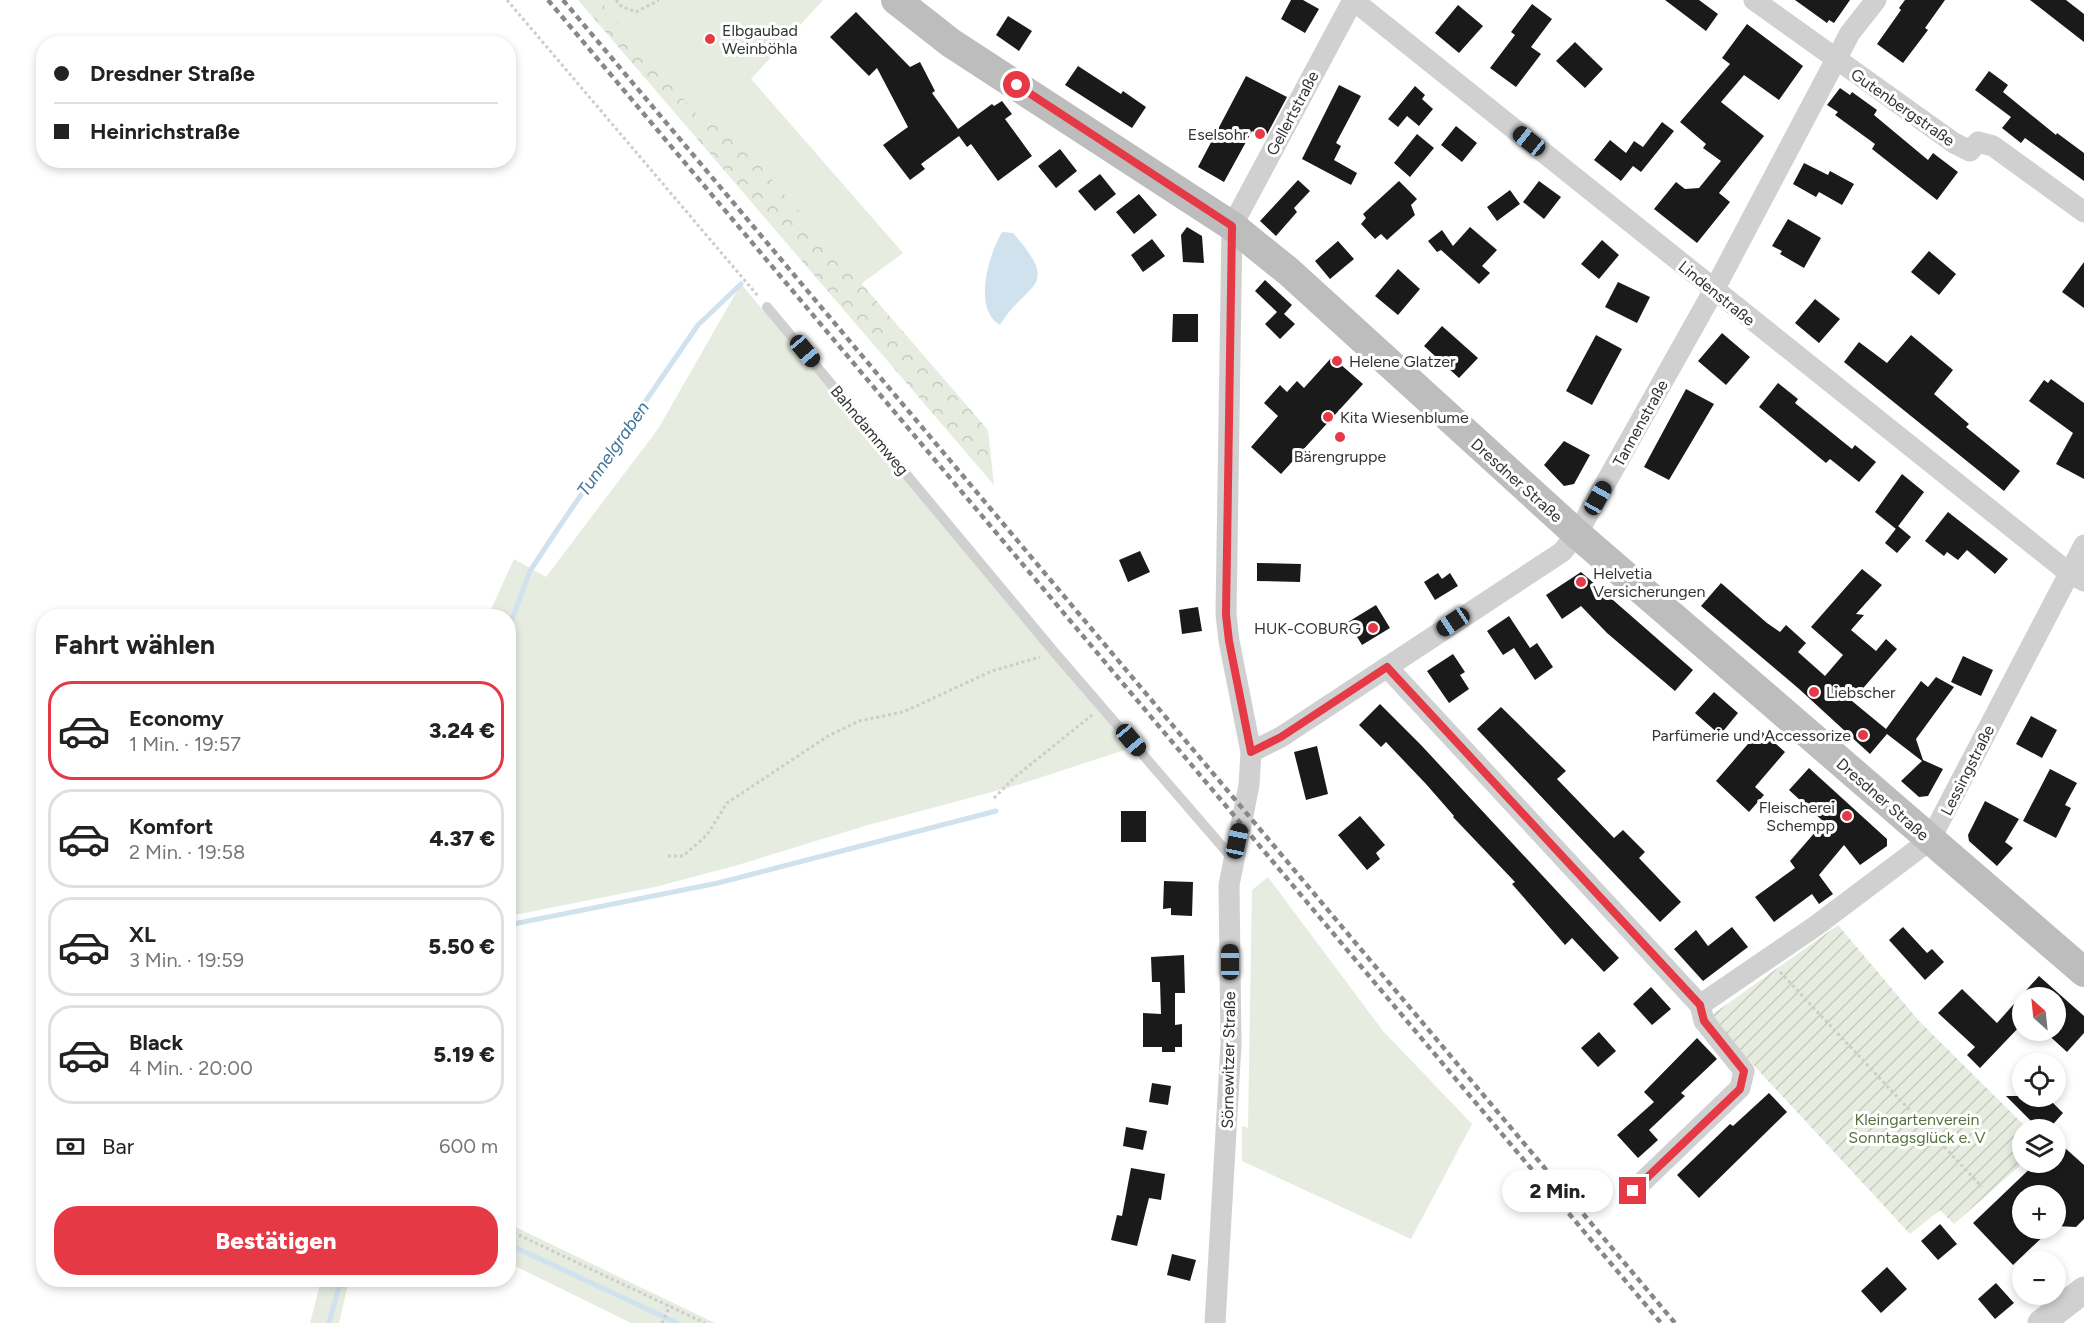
<!DOCTYPE html>
<html lang="de">
<head>
<meta charset="utf-8">
<style>
  :root { --surface:#fff; --page:#f2f2f2; --text:#222; --muted:#767676; --line:#e0e0e0; --accent:#e63946 }
  body { margin:0; font-family:Figtree,sans-serif; background:var(--page); color:var(--text); height:100vh; display:flex; flex-direction:column; font-size:22px; white-space:nowrap }
  * { box-sizing:border-box; margin:0 }
  p { font-size:20px; color:var(--muted) }
  .icon { flex:none; width:33px; height:33px; fill:none; stroke:currentColor; stroke-width:2; stroke-linecap:round; stroke-linejoin:round }
  .map { position:relative; flex:1; overflow:hidden }
  .panel { position:absolute; left:36px; top:609px; width:480px; height:678px; display:flex; flex-direction:column; background:var(--surface); border-radius:24px; box-shadow:0 3px 9px #0003 }
  .panel>* { flex:none }
  .hud { position:absolute; left:36px; top:36px; width:480px; height:132px; border-radius:24px; box-shadow:0 3px 9px #0003; display:grid; align-content:center; height:132px; padding:0 18px; background:var(--surface) }
  .needle { width:39px; rotate:333deg }
  .controls { position:absolute; left:2012px; top:987px; display:grid; gap:12px }
  .controls a { display:grid; place-items:center; width:54px; height:54px; border-radius:50%; background:var(--surface); box-shadow:0 3px 9px #0003; font-size:30px }
  .end { position:absolute; width:27px; height:27px; margin:-14px; border:8px solid #e63946; background:#fff; box-shadow:0 0 0 3px #fff }
  .from { border-radius:50% }
  .bubble { position:absolute; height:42px; border-radius:21px; background:var(--surface); box-shadow:0 3px 9px #0003; font-size:20px; font-weight:800; line-height:42px; text-align:center }
  .car { position:absolute; width:18px; height:36px; margin:-18px -9px; border-radius:8px; box-shadow:0 0 4px 2px #0007; background:linear-gradient(#222 24%,#8ab4d8 0 40%,#222 0 76%,#8ab4d8 0 86%,#222 0) }
  .hud b { display:flex; align-items:center; gap:21px; height:57px; font-size:22px }
  .hud b+b { border-top:2px solid var(--line) }
  .hud i { width:15px; height:15px; background:var(--text) }
  ul { padding:0; list-style:none }
  li { display:flex; align-items:center; gap:18px; height:99px; margin:0 12px 9px; padding:0 6px; border:3px solid var(--line); border-radius:24px }
  li div { flex:1 }
  li b { display:block; font-size:22px }
  li em { font-style:normal; font-weight:800 }
  li.active { border-color:var(--accent) }
  li>.icon { width:54px; height:54px; stroke-width:1.5 }
  h2 { padding:0 18px; font-size:27px; line-height:72px }
  .pay { display:flex; align-items:center; gap:15px; height:66px; padding:0 18px; font-size:22px }
  .pay p { margin-inline-start:auto }
  .primary-button { display:flex; gap:12px; margin-top:auto; padding:12px 18px }
  .primary-button a { flex:1; height:69px; border-radius:24px; background:var(--accent); color:#fff; font-size:24px; font-weight:800; line-height:69px; text-align:center }
  .map>svg:first-child { display:block }
  .grass { fill:#e6ecdf }
  .forest { fill:url(#forest-crowns) }
  .garden { fill:url(#garden-furrows) }
  .water { fill:#cfe2ee }
  .lines { fill:none; stroke-linecap:round; stroke-linejoin:round }
  .stream { stroke:#cfe2ee; stroke-width:5 }
  .building { fill:#1a1a1a }
  .path { stroke:#cdcdcd; stroke-width:3; stroke-dasharray:3 3; stroke-linecap:butt }
  .service { stroke:#d0d0d0; stroke-width:10 }
  .minor { stroke:#d0d0d0; stroke-width:21 }
  .tertiary { stroke:#d0d0d0; stroke-width:27 }
  .secondary { stroke:#bdbdbd; stroke-width:30 }
  .rail { stroke:#888; stroke-width:4.5; stroke-dasharray:6 4.5; stroke-linecap:butt }
  .route { stroke:#e63946; stroke-width:8 }
  .poi-dot { fill:#e63946; stroke:#fff; stroke-width:2 }
  .labels { text-anchor:middle; stroke-width:6; stroke-linejoin:round; paint-order:stroke }
  .poi-label { font-size:16px; fill:#333; stroke:#fff; text-anchor:start }
  .street-label { font-size:16px; fill:#333; stroke:#fff }
  .park-label { font-size:16px; fill:#56703f; stroke:#fff }
  .water-label { font-size:18px; font-style:italic; fill:#3f7597; stroke:#fff }
</style>
</head>
<body>
<div class="map">
<svg width="2084" height="1323" viewBox="0 0 2084 1323">
  <defs>
    <pattern id="forest-crowns" width="20" height="18" patternUnits="userSpaceOnUse" patternTransform="scale(1.5)"><rect width="20" height="18" fill="#e6ecdf"/><path d="M2 6a3 3 0 1 1 6 0M12 15a3 3 0 1 1 6 0" fill="none" stroke="#c6cbc0"/></pattern>
    <pattern id="garden-furrows" width="10" height="10" patternUnits="userSpaceOnUse" patternTransform="scale(1.5)"><rect width="10" height="10" fill="#e6ecdf"/><path d="M-1 1l2-2M0 10L10 0M9 11l2-2" fill="none" stroke="#c6cbc0"/></pattern>
  </defs>
  <rect width="100%" height="100%" fill="#fff"/>
  <!-- grass -->
  <path class="grass" d="M600 0H823L751 79 903 253 861 284 716 115 706 125Z
    M741 284 1131 748 1011 787 868 825 738 865 655 887 509 916 508 616H488L514 559 546 577 658 429Z
    M1268 877 1383 1031 1472 1124 1411 1239 1242 1161V1126L1248 1128 1252 890Z
    M508 1224H509L715 1323H631L509 1263Z
    M321 1280H349L339 1323H310Z"/>
  <!-- forest -->
  <path class="forest" d="M578 0H600L706 125 716 115 988 430 994 485Z"/>
  <!-- garden -->
  <path class="garden" d="M1838 925 1920 1022 2028 1129 2022 1130 2023 1163 1954 1224 1940 1210 1910 1234 1709 1017Z"/>
  <!-- water -->
  <path class="water" d="M1002 232 1013 233C1063 290 1026 281 1000 325 972 309 989 254 1002 232Z"/>
  <g class="lines">
    <!-- stream -->
    <path class="stream" d="M508 630 530 571 559 527 698 325 741 284
      M508 925 718 883 996 811
      M508 1244 677 1323
      M329 1323 341 1280"/>
  </g>
  <!-- building -->
  <path class="building" d="M1291 0H1303L1319 9 1305 33 1281 19Z
    M1665 0H1699L1718 14 1706 31Z
    M1795 0H1850L1834 23 1829 20 1827 23Z
    M1905 0H1945L1925 28 1928 30 1903 63 1877 44 1901 10 1899 8Z
    M2030 0H2066L2084 14V42Z
    M1532 4 1552 19 1531 47 1541 54 1516 87 1490 68 1515 35 1511 32Z
    M1458 5 1483 26 1459 53 1435 33Z
    M856 12 910 67 920 62 935 91 932 93 958 129 992 104 994 106 1002 101 1012 114 1005 119 1032 156 998 181 971 144 967 147 959 136 921 164 925 169 910 180 883 145 908 127 877 68 869 76 830 37Z
    M1008 16 1032 31 1019 51 996 35Z
    M1747 24 1803 66 1779 100 1744 75 1721 102 1764 136 1719 193 1730 202 1697 243 1654 209 1676 182 1685 189 1699 188 1721 161 1703 148 1706 144 1680 122 1730 64 1722 58Z
    M1575 42 1603 69 1585 88 1556 61Z
    M1078 66 1121 94 1123 91 1146 107 1132 128 1065 85Z
    M1989 71 2008 85 2003 92 2056 135 2057 133 2084 153V181L2025 138 2021 143 2002 128 2011 117 1975 90Z
    M1246 76 1287 97 1265 138 1252 131 1224 182 1198 167Z
    M1339 85 1361 96 1336 143 1341 146 1334 160 1357 173 1351 185 1302 159Z
    M1415 86 1425 95 1422 99 1433 109 1419 126 1407 116 1398 127 1388 119Z
    M1840 88 1850 95 1852 92 1877 110 1874 115 1928 160 1933 153 1958 172 1937 200 1872 149 1875 144 1835 115 1838 112 1827 105Z
    M1662 122 1674 131 1641 172 1633 166 1621 181 1594 160 1610 140 1626 153 1634 141 1643 147Z
    M1456 126 1477 143 1462 162 1441 145Z
    M1417 134 1434 148 1410 177 1394 163Z
    M1060 149 1077 171 1056 188 1038 166Z
    M1804 163 1828 175 1830 171 1854 184 1842 205 1819 192 1816 197 1793 184Z
    M1100 174 1116 194 1095 211 1078 191Z
    M1298 180 1310 191 1294 208 1297 212 1276 236 1260 221Z
    M1399 181 1417 199 1411 205 1415 215 1387 240 1381 234 1375 239 1361 224 1366 218 1363 214Z
    M1539 181 1561 197 1544 219 1523 202Z
    M1510 190 1520 204 1497 221 1487 207Z
    M1139 194 1157 215 1134 234 1116 212Z
    M1788 219 1821 238 1804 268 1780 254 1782 251 1772 246Z
    M1187 227 1202 236 1204 263 1183 262 1181 235Z
    M1470 227 1497 250 1482 266 1490 273 1479 284 1441 250 1437 252 1428 241 1442 230 1453 246Z
    M1152 239 1165 256 1143 272 1131 255Z
    M1602 240 1619 255 1599 279 1581 264Z
    M1338 241 1354 259 1330 279 1315 261Z
    M1929 251 1956 274 1939 295 1911 272Z
    M2084 262V308L2062 292Z
    M1398 269 1420 289 1398 315 1375 296Z
    M1265 280 1292 305 1284 314 1295 324 1280 339 1265 324 1277 312 1255 291Z
    M1618 282 1650 297 1637 323 1605 307Z
    M1815 299 1840 319 1819 343 1795 323Z
    M1173 314H1198V342H1172Z
    M1442 326 1478 358 1459 378 1424 346Z
    M1722 333 1750 357 1726 385 1698 361Z
    M1596 335 1622 349 1592 405 1566 391Z
    M1911 335 1953 370 1934 394 1969 424 1966 427 2020 471 2004 491 1844 362 1859 342 1887 363Z
    M1332 357 1363 384 1281 474 1251 447 1278 416 1264 403 1280 385 1287 392 1297 381 1304 388Z
    M2051 379 2084 403V479L2056 464 2073 433 2029 401 2044 380 2048 383Z
    M1778 383 1798 399 1795 403 1852 449 1855 445 1876 462 1859 482 1830 459 1826 463 1759 407Z
    M1686 389 1714 404 1669 480 1644 467Z
    M1564 441 1590 455 1574 484 1564 486 1544 465Z
    M1902 474 1924 492 1896 529 1875 512Z
    M1948 512 2008 559 1995 574 1967 550 1958 560 1947 552 1944 556 1925 541Z
    M1898 526 1911 537 1897 553 1885 543Z
    M1140 551 1150 572 1128 582 1119 560Z
    M1257 563 1301 564 1300 582 1257 581Z
    M1862 569 1882 585 1856 614 1864 615 1851 630 1876 651 1886 639 1897 649 1852 701 1886 729 1921 681 1928 687 1936 677 1954 687 1916 739 1923 760 1943 769 1928 796 1919 797 1901 781 1922 761 1887 734 1870 754 1798 688 1701 606 1721 583 1767 623 1780 632 1786 625 1806 643 1798 652 1825 676 1843 655 1811 627Z
    M1581 572 1693 670 1675 691 1607 633 1581 606 1562 619 1546 595Z
    M1438 573 1442 579 1450 573 1458 586 1435 600 1424 582Z
    M1376 605 1390 628 1362 645 1348 622Z
    M1198 607 1202 631 1182 634 1179 610Z
    M1509 616 1530 648 1537 643 1553 667 1535 680 1514 648 1503 655 1487 631Z
    M1453 654 1465 672 1460 675 1469 689 1449 703 1427 671Z
    M1963 656 1993 670 1981 696 1951 682Z
    M1714 692 1738 713 1720 735 1695 713Z
    M1380 704 1421 745 1619 958 1604 972 1572 938 1565 945 1512 884 1515 882 1453 817 1454 816 1426 784 1386 742 1381 747 1359 725Z
    M1501 707 1566 771 1557 779 1614 838 1623 830 1645 852 1639 858 1681 902 1660 922 1477 729Z
    M2031 716 2057 730 2042 758 2016 744Z
    M1760 730 1785 752 1755 787 1764 795 1749 812 1716 781Z
    M1317 746 1328 794 1306 800 1294 752Z
    M1809 768 1887 839V846L1860 865 1844 845 1819 875 1833 894 1819 904 1812 894 1774 922 1755 897 1795 868 1790 861 1824 822 1789 790Z
    M2050 769 2077 783 2065 805 2071 808 2056 838 2023 821Z
    M1985 801 2019 819 2005 842 2013 848 1997 866 1969 841 1968 835Z
    M1121 811H1146V842H1121Z
    M1360 816 1385 845 1376 853 1380 859 1367 870 1338 835Z
    M1164 881 1193 882 1192 916 1171 915V908L1163 909Z
    M1732 927 1748 947 1703 981 1674 949 1696 930 1708 946Z
    M1903 927 1927 953 1932 949 1944 962 1925 980 1889 940Z
    M1184 955 1185 993H1175V1025L1182 1024V1047H1175V1052H1162V1047H1143V1013L1161 1014 1160 982H1152L1151 957Z
    M2039 976 2084 1016V1033L2067 1052 2043 1030H2055V998H2022V1024L1980 1068 1967 1055 1975 1047 1938 1013 1962 989 1997 1023Z
    M1651 987 1671 1009 1652 1025 1633 1004Z
    M1599 1032 1616 1051 1598 1067 1581 1048Z
    M1697 1038 1717 1059 1681 1093 1685 1096 1649 1130 1658 1140 1638 1158 1617 1135 1654 1102 1644 1092Z
    M1152 1083 1171 1086 1168 1105 1149 1102Z
    M1769 1093 1787 1112 1699 1198 1677 1175 1730 1124 1733 1126Z
    M2006 1096H2046L2063 1113 2048 1130H2040Z
    M1126 1127 1147 1131 1143 1150 1123 1146Z
    M2055 1139 2084 1165V1219L2076 1227 2055 1226V1196H2022V1228H2052L2013 1265 1973 1223 2037 1162H2055Z
    M1131 1168 1165 1174 1161 1200 1149 1198 1137 1246 1111 1240 1117 1215 1122 1216Z
    M1940 1224 1957 1244 1938 1260 1921 1241Z
    M1172 1254 1196 1260 1190 1281 1167 1275Z
    M1887 1267 1907 1289 1881 1313 1861 1291Z
    M1996 1283 2014 1303 1995 1319 1978 1299Z"/>
  <g class="lines">
    <!-- path -->
    <path class="path" d="M507 0 758 296
      M616 0 622 7 636 12 659 0
      M994 798 1015 777 1092 715
      M668 856H683L707 835 727 803 828 736 859 721 903 712 992 671 1040 657
      M1780 972 1982 1187
      M508 1230 705 1323
      M662 1323 670 1306"/>
    <!-- service -->
    <path class="service" d="M767 307 1055 653 1233 859"/>
    <!-- minor -->
    <path class="minor" d="M1353 0 2069 573 2084 581
      M1754 0 1954 143 1970 151 1978 142 1993 146 2084 212
      M1387 667 1700 1005 1704 1021 1744 1071 1740 1088 1633 1191
      M1251 752 1281 737 1562 552 1577 534 1714 290 1850 33 1876 0
      M1700 1005 1817 925 1930 840 2084 545
      M1215 1323 1231 1044 1229 885 1249 785 1251 752 1229 641 1226 614 1232 226 1353 0"/>
    <!-- tertiary -->
    <path class="tertiary" d="M2041 1323 2084 1290"/>
    <!-- secondary -->
    <path class="secondary" d="M896 0 951 43 1232 226 1288 271 1577 534 2084 972"/>
    <!-- rail -->
    <path class="rail" d="M548 0 1661 1323
      M563 0 1675 1323"/>
  </g>
  <g class="lines">
    <!-- route -->
    <path class="route" d="M1017 85 1232 226 1226 615 1229 641 1251 752 1281 737 1387 667 1700 1005 1704 1021 1744 1071 1740 1089 1633 1191"/>
  </g>
  <!-- markers -->
  <g class="poi-dot">
    <circle cx="710" cy="39" r="6"/>
    <circle cx="1260" cy="134" r="6"/>
    <circle cx="1337" cy="361" r="6"/>
    <circle cx="1328" cy="417" r="6"/>
    <circle cx="1340" cy="437" r="6"/>
    <circle cx="1581" cy="582" r="6"/>
    <circle cx="1373" cy="628" r="6"/>
    <circle cx="1814" cy="692" r="6"/>
    <circle cx="1863" cy="735" r="6"/>
    <circle cx="1847" cy="816" r="6"/>
  </g>
  <g class="labels">
    <!-- poi labels -->
    <g class="poi-label">
      <text x="722" y="36">Elbgaubad<tspan x="722" dy="18">Weinböhla</tspan></text>
      <text x="1248" y="140" text-anchor="end">Eselsohr</text>
      <text x="1349" y="367">Helene Glatzer</text>
      <text x="1340" y="423">Kita Wiesenblume</text>
      <text x="1340" y="462" text-anchor="middle">Bärengruppe</text>
      <text x="1593" y="579">Helvetia<tspan x="1593" dy="18">Versicherungen</tspan></text>
      <text x="1361" y="634" text-anchor="end">HUK-COBURG</text>
      <text x="1826" y="698">Liebscher</text>
      <text x="1851" y="741" text-anchor="end">Parfümerie und Accessorize</text>
      <text x="1835" y="813" text-anchor="end">Fleischerei<tspan x="1835" dy="18">Schempp</tspan></text>
    </g>
    <!-- street labels -->
    <g class="street-label">
      <text transform="translate(1903 107) rotate(35)" y="6">Gutenbergstraße</text>
      <text transform="translate(1292 113) rotate(-62)" y="6">Gellertstraße</text>
      <text transform="translate(1717 293) rotate(39)" y="6">Lindenstraße</text>
      <text transform="translate(1640 423) rotate(-61)" y="6">Tannenstraße</text>
      <text transform="translate(870 430) rotate(50)" y="6">Bahndammweg</text>
      <text transform="translate(1517 480) rotate(42)" y="6">Dresdner Straße</text>
      <text transform="translate(1967 770) rotate(-63)" y="6">Lessingstraße</text>
      <text transform="translate(1883 799) rotate(41)" y="6">Dresdner Straße</text>
      <text transform="translate(1228 1060) rotate(-89)" y="6">Sörnewitzer Straße</text>
    </g>
    <!-- park labels -->
    <g class="park-label">
      <text x="1917" y="1125">Kleingartenverein<tspan x="1917" dy="18">Sonntagsglück e. V</tspan></text>
    </g>
    <!-- water labels -->
    <g class="water-label">
      <text transform="translate(613 449) rotate(-55)" y="6">Tunnelgraben</text>
    </g>
  </g>
</svg>
<div class="controls">
<a><svg class="needle" viewBox="-14 -14 28 28"><path d="M0-13l5 13h-10z" fill="#e53935"/><path d="M0 13l5-13h-10z" fill="#767676"/></svg></a>
<a><svg class="icon" aria-label="locate" viewBox="0 0 24 24"><circle cx="12" cy="12" r="6"/><path d="M12 2v4M12 18v4M2 12h4M18 12h4"/></svg></a>
<a><svg class="icon" aria-label="layers" viewBox="0 0 24 24"><path d="M12 4l9 5-9 5-9-5zM3 14l9 5 9-5"/></svg></a>
<a>+</a>
<a>−</a>
</div>
<i class="end from" style="left:1017px;top:85px"></i>
<i class="end" style="left:1633px;top:1191px"></i>
<div class="bubble" style="left:1502px;top:1170px;width:111px">2 Min.</div>
<i class="car" style="left:1529px;top:141px;rotate:309deg"></i>
<i class="car" style="left:805px;top:351px;rotate:140deg"></i>
<i class="car" style="left:1598px;top:498px;rotate:29deg"></i>
<i class="car" style="left:1453px;top:622px;rotate:236deg"></i>
<i class="car" style="left:1131px;top:740px;rotate:140deg"></i>
<i class="car" style="left:1237px;top:841px;rotate:12deg"></i>
<i class="car" style="left:1230px;top:962px;rotate:0deg"></i>
<div class="hud">
<b><i class="from"></i>Dresdner Straße</b>
<b><i></i>Heinrichstraße</b>
</div>
<section class="panel">
<h2>Fahrt wählen</h2>
<ul>
<li class="active"><svg class="icon" aria-label="car" viewBox="0 0 24 24"><path d="M5 17H2v-5l4-1 3-4h7l3 4 3 1v5h-3M9 17h6M6 11h13"/><circle cx="7" cy="17" r="2"/><circle cx="17" cy="17" r="2"/></svg><div><b>Economy</b><p>1 Min. · 19:57</p></div><em>3.24 €</em></li>
<li><svg class="icon" aria-label="car" viewBox="0 0 24 24"><path d="M5 17H2v-5l4-1 3-4h7l3 4 3 1v5h-3M9 17h6M6 11h13"/><circle cx="7" cy="17" r="2"/><circle cx="17" cy="17" r="2"/></svg><div><b>Komfort</b><p>2 Min. · 19:58</p></div><em>4.37 €</em></li>
<li><svg class="icon" aria-label="car" viewBox="0 0 24 24"><path d="M5 17H2v-5l4-1 3-4h7l3 4 3 1v5h-3M9 17h6M6 11h13"/><circle cx="7" cy="17" r="2"/><circle cx="17" cy="17" r="2"/></svg><div><b>XL</b><p>3 Min. · 19:59</p></div><em>5.50 €</em></li>
<li><svg class="icon" aria-label="car" viewBox="0 0 24 24"><path d="M5 17H2v-5l4-1 3-4h7l3 4 3 1v5h-3M9 17h6M6 11h13"/><circle cx="7" cy="17" r="2"/><circle cx="17" cy="17" r="2"/></svg><div><b>Black</b><p>4 Min. · 20:00</p></div><em>5.19 €</em></li>
</ul>
<div class="pay"><svg class="icon" aria-label="cash" viewBox="0 0 24 24"><path d="M3 7h18v10H3z"/><circle cx="12" cy="12" r="2"/></svg>Bar<p>600 m</p></div>
<div class="primary-button"><a>Bestätigen</a></div>
</section>
</div>
</body>
</html>
